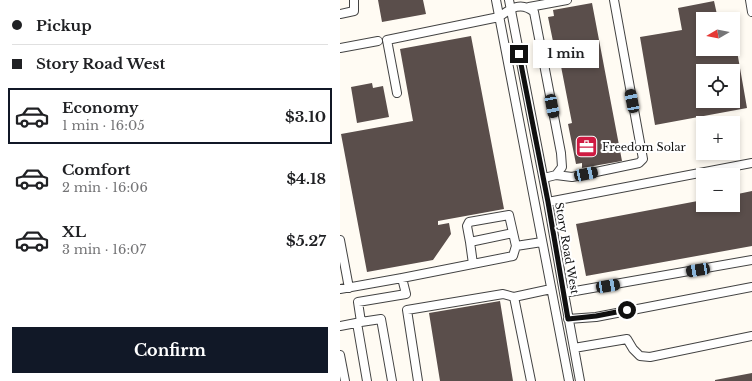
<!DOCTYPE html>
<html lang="en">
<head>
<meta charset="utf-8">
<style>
  :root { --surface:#fff; --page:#f6f6f6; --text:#202124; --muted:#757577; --line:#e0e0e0; --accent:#111827 }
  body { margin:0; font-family:"Libre Baskerville",serif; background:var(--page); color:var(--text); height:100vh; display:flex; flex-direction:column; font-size:15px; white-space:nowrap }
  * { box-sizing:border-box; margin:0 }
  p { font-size:13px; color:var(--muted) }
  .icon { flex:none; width:22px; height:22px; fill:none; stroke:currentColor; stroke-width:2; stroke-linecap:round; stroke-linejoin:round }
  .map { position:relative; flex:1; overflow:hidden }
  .sheet { display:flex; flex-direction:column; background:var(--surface); width:340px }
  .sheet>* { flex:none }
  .banner { display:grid; align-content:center; height:88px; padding:0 12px; background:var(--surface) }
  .needle { width:26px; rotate:260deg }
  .buttons { position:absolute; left:356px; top:12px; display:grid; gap:8px }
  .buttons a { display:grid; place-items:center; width:44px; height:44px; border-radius:0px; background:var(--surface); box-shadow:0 2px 6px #0003; font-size:20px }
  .end { position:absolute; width:18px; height:18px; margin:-9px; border:5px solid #101010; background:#fff; box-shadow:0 0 0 2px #fff }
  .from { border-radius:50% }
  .bubble { position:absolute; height:28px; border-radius:0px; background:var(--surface); box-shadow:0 2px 6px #0003; font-size:13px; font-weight:800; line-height:28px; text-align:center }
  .car { position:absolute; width:12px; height:24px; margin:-12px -6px; border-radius:5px; box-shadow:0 0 3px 1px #0007; background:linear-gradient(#222 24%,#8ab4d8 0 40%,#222 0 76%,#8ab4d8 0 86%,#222 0) }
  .banner b { display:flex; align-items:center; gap:14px; height:38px; font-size:15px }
  .banner b+b { border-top:1px solid var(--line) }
  .banner i { width:10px; height:10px; background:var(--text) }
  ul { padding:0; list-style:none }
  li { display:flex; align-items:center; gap:12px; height:56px; margin:0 8px 6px; padding:0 4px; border:2px solid transparent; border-radius:0px }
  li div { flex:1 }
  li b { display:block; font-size:15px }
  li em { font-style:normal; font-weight:800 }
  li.on { border-color:var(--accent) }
  li>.icon { width:36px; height:36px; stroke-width:1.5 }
  .button { display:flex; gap:8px; margin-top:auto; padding:8px 12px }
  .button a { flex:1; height:46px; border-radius:0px; background:var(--accent); color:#fff; font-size:16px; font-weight:800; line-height:46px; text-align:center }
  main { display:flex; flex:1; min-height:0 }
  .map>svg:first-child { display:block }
  .building { fill:#5a4e4b; fill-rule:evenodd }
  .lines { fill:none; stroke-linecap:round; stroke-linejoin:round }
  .minor-casing { stroke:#434343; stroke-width:10 }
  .minor { stroke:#fff; stroke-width:8 }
  .route { stroke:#101010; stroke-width:5 }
  .labels { text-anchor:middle; stroke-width:4; stroke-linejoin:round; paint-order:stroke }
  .poi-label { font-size:11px; fill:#101010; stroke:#fff; text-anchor:start }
  .street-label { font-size:11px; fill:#101010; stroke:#fff }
</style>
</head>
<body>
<main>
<section class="sheet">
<div class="banner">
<b><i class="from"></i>Pickup</b>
<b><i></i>Story Road West</b>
</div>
<ul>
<li class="on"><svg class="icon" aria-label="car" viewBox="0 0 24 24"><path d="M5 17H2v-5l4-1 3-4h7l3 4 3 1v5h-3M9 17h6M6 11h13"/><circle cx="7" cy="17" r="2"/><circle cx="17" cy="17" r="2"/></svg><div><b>Economy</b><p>1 min · 16:05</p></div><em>$3.10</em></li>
<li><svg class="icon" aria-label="car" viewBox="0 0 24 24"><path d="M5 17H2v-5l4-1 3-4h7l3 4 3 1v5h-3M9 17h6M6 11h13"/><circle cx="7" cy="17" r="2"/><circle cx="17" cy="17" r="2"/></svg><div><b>Comfort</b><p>2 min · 16:06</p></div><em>$4.18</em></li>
<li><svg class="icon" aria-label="car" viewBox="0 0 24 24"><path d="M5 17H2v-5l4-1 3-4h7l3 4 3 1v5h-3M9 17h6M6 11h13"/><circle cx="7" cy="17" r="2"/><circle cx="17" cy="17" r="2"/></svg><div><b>XL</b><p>3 min · 16:07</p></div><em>$5.27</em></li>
</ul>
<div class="button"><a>Confirm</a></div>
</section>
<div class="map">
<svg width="412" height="381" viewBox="0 0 412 381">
  <rect width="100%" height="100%" fill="#fffbf3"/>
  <!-- building -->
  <path class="building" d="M38 0H83L86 14 42 22Z
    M374 1 378 19H363V49H393V34H394L407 108 315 125 300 37 342 30 338 8ZM363 71H393V101H363Z
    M252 3 282 161 242 168V163L236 164 228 124 232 123 219 56H216L208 17 214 16 213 10Z
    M131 36 164 209 98 221V225L109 223 111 234 93 260 27 272 1 134 73 121 60 49Z
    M32 83 33 88 43 86 49 117 17 123 11 87Z
    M412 191V246L246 276 236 224 363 200V205H393V195Z
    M160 301 173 381H100L89 313Z
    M412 373V381H375V380Z"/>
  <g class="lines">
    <defs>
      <path id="minor" d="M156 0 229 381
        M169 0 208 202 224 293 240 381
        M410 0 412 12
        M189 7 227 0
        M0 14 14 11V0
        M0 48 38 41
        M57 93 47 40 159 17C171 8 181 1 194 12L221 153 222 167 216 175 204 178
        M216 175 232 177 299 163 303 159 274 0
        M208 202 412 163
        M0 240 9 288
        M130 242 127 226 129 222 169 215 176 246
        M133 264 130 242 173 233
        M0 289 62 278 173 256 176 246 202 242
        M224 293 412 260
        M174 297 191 381
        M228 319 256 317 412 287
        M17 323 27 381
        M0 326 21 322
        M234 348 287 339 293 349 300 356 310 357 412 336
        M0 355 5 381
        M52 381 41 319 21 322 18 302 66 294 62 278
        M78 381 67 310 163 294 174 297 211 289"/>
    </defs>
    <!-- minor casing -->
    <use href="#minor" class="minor-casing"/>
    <!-- minor -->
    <use href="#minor" class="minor"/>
  </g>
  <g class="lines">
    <!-- route -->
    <path class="route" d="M179 54 208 202 228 319 256 316 287 310"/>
  </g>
  <!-- icons -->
  <defs>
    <symbol id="office-square" viewBox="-11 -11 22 22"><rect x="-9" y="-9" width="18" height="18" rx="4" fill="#cf1a42" stroke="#fff"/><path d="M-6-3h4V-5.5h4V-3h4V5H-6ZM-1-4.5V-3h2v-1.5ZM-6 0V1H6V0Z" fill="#fff"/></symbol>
  </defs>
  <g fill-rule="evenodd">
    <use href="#office-square" x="234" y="134" width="25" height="25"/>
  </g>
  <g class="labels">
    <!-- poi labels -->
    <g class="poi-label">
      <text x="262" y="151">Freedom Solar</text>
    </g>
    <!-- street labels -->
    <g class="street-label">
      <text transform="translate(227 248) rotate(80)" y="4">Story Road West</text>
    </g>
  </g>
</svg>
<div class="buttons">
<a><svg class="needle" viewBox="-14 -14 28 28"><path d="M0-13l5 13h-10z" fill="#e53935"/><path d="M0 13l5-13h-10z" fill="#757577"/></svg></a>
<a><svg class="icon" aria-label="locate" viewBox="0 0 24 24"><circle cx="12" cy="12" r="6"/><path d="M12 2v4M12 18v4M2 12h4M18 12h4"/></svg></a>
<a>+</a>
<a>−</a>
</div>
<i class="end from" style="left:287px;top:310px"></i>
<i class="end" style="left:179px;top:54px"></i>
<div class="bubble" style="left:193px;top:40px;width:66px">1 min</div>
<i class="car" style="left:292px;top:101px;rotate:349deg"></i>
<i class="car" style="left:212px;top:106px;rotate:169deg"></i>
<i class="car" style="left:246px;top:174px;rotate:78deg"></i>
<i class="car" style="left:358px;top:270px;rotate:260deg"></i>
<i class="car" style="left:268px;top:286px;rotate:80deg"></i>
</div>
</main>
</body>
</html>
